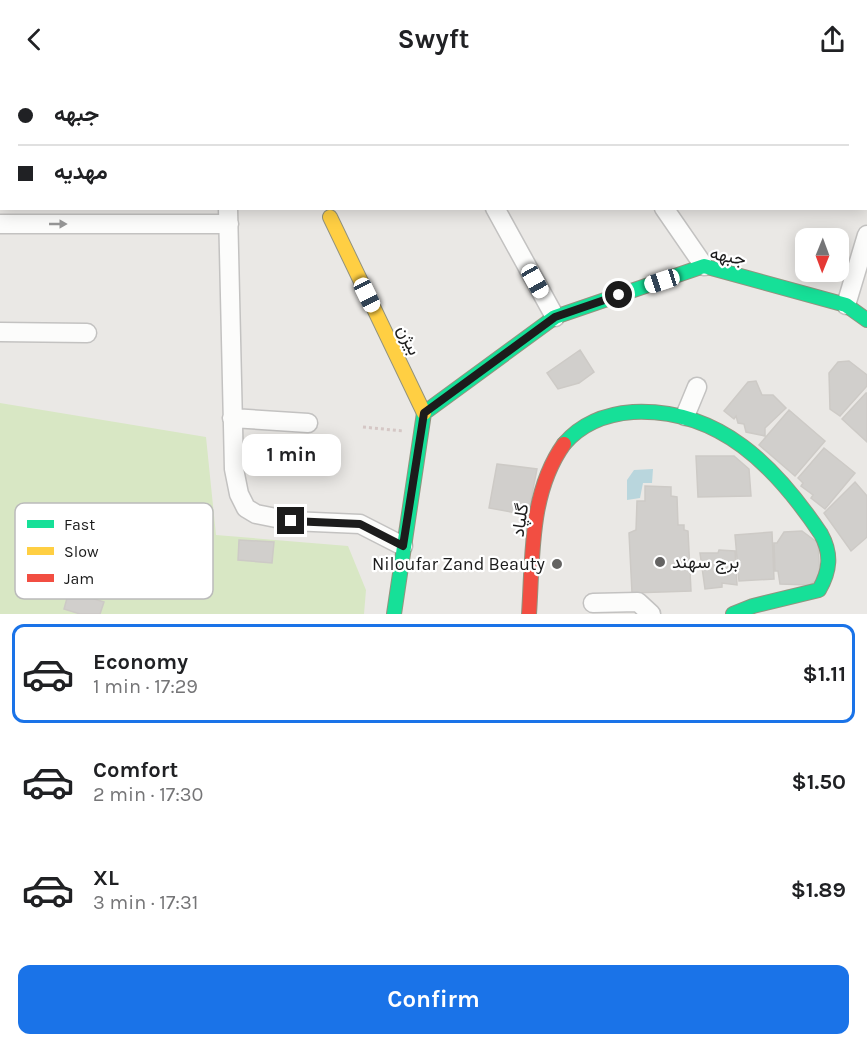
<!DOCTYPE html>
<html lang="en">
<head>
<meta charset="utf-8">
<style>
  :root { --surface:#fff; --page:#f6f6f6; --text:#202124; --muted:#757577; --line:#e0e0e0; --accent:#1a73e8 }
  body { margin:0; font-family:Karla,Vazirmatn,sans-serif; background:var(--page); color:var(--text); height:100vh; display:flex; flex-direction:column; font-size:22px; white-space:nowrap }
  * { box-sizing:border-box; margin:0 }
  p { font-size:20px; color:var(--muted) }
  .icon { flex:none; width:33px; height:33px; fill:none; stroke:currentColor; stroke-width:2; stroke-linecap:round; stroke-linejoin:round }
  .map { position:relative; height:536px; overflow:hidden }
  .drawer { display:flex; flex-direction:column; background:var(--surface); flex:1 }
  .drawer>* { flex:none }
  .guide { position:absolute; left:0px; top:0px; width:867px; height:132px; box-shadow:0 3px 15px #0003; display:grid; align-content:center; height:132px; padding:0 18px; background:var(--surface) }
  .needle { width:39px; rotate:181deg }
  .fabs { position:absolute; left:795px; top:150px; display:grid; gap:12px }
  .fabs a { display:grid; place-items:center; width:54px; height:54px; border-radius:12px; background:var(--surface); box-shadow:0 3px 15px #0003; font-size:30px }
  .end { position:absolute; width:27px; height:27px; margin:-14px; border:8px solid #1c1c1c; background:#fff; box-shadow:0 0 0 3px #fff }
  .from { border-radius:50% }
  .bubble { position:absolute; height:42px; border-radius:12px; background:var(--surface); box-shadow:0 3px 15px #0003; font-size:20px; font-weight:700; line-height:42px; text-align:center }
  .car { position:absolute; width:18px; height:36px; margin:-18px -9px; border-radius:8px; box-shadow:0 0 4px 2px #0007; background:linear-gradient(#fff 24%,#345 0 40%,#fff 0 76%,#345 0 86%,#fff 0) }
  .guide b { display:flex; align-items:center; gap:21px; height:57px; font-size:22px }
  .guide b+b { border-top:2px solid var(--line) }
  .guide i { width:15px; height:15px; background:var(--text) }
  ul { padding:10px 0 0; list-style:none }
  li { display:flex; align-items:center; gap:18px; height:99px; margin:0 12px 9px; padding:0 6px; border:3px solid transparent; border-radius:12px }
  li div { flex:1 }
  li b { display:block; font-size:22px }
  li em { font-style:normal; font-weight:700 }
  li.current { border-color:var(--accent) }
  li>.icon { width:54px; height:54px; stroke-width:1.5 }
  .button { display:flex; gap:12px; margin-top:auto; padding:12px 18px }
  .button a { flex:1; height:69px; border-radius:12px; background:var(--accent); color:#fff; font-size:24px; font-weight:700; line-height:69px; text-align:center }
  header { display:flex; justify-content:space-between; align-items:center; height:78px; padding:0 18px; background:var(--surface); font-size:27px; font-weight:700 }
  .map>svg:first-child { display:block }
  .grass { fill:#d8e7c4 }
  .water { fill:#b9d6dd }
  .building { fill:#d1cfcc; stroke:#cdcac6; stroke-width:1.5 }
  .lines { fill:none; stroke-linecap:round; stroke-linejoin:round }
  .street-casing { stroke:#c3c2c1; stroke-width:21 }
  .fast-casing { stroke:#92937e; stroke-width:16 }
  .slow-casing { stroke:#92937e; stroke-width:16 }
  .jam-casing { stroke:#92937e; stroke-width:16 }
  .path { stroke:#d5c7c5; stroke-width:3; stroke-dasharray:3 3; stroke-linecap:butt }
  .street { stroke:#fcfcfb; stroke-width:18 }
  .fast { stroke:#16e098; stroke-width:14 }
  .slow { stroke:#ffcf43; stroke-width:14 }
  .jam { stroke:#f24e42; stroke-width:14 }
  .oneway { fill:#979797 }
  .route { stroke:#1c1c1c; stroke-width:8 }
  .poi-dot { fill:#646362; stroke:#fff; stroke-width:2 }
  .labels { text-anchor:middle; stroke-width:4.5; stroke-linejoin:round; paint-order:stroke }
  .street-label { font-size:18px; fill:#1c1c1c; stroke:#fff }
  .poi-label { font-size:18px; fill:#1c1c1c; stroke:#fff; text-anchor:start }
  .key { fill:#fff; stroke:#bbb; stroke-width:1.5 }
  .key-label { font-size:16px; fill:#1c1c1c }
</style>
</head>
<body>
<header><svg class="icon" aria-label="back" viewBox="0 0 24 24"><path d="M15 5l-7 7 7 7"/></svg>Swyft<svg class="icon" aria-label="share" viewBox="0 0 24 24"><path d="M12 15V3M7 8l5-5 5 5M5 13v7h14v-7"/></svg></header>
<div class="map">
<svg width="867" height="536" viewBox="0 0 867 536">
  <rect width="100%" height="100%" fill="#eae8e5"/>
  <!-- grass -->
  <path class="grass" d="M0 325 206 359 216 457 348 468 366 512 364 536H0Z"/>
  <!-- water -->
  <path class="water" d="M653 391 652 405H643L640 420 627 422V402L634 392Z"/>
  <!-- building -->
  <path class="building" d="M580 272 594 294 579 305 558 311 547 295Z
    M849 283 867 297V308L840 338 830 331 829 295 838 284Z
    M756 303 762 317H773L786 330 765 350V358L746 354 744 346 738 345 736 338 734 341 724 333 748 304Z
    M866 315H867V364L842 341Z
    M789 332 825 363 795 398 759 367Z
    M824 370 855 395 825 431 811 420 813 417 801 408 803 405 798 400Z
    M696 378H734L749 391 751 418 698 419Z
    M497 386 537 391 528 437 489 430Z
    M855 404 867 418V459L851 473 824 435Z
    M645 408 671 409V418L677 419 678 447H684V452L688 453 691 513 632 515 629 455 636 452 637 423H645Z
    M802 453 818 465 820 500 809 507 780 506 778 493H775L774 465H777L784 454Z
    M772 454 774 501 739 503 735 457Z
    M239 462 274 464 272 485 238 482Z
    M719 472 735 473 737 507 722 505V509L705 511 700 475H718Z
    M69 513 104 524 100 536H80L64 531Z"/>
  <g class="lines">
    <defs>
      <path id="street" d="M422 0 423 2
        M583 0 584 2
        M153 2 220 0
        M0 4H2
        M228 130 234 391 239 416 246 430 256 436 291 443 360 446 403 468
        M495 130 555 239
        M664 130 704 188
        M0 146H229
        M846 227 867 157
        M0 254 87 255
        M685 338 697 309
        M232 340 308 345
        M593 525 638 524 651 536"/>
      <path id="fast" d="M424 335 555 239 704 188 846 227 867 242
        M564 366C582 345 606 336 633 334 720 330 776 389 821 456 832 476 830 493 819 512L753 528 733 536
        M394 536 424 335"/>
      <path id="slow" d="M330 139 424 335"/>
      <path id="jam" d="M529 536C533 479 529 415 564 366"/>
    </defs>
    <!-- street casing -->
    <use href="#street" class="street-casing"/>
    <!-- fast casing -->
    <use href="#fast" class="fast-casing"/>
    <!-- slow casing -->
    <use href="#slow" class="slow-casing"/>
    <!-- jam casing -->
    <use href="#jam" class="jam-casing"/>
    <!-- path -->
    <path class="path" d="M363 349 403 353"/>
    <!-- street -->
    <use href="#street" class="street"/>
    <!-- fast -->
    <use href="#fast" class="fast"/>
    <!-- slow -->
    <use href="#slow" class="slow"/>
    <!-- jam -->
    <use href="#jam" class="jam"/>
  </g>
  <!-- one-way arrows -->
  <defs><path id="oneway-solid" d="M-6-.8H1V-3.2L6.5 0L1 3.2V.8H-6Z" transform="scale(1.5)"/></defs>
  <use class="oneway" href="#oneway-solid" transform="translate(58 146)"/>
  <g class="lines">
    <!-- route -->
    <path class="route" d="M291 443 360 446 403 468 424 335 555 239 619 217"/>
  </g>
  <!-- markers -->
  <g class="poi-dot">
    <circle cx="660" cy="484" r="6"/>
    <circle cx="557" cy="486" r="6"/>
  </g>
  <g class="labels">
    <!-- street labels -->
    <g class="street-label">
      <text transform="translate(728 178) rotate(11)" y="6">جبهه</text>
      <text transform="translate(409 262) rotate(64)" y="6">بیژن</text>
      <text transform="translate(520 442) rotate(-82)" y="6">گلپاد</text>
    </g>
    <!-- poi labels -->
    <g class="poi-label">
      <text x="672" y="490">برج سهند</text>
      <text x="545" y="492" text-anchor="end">Niloufar Zand Beauty</text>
    </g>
  </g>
  <!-- legend -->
  <rect x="15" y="425" width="198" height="96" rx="9" class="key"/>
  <rect x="27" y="442" width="27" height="8" fill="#16e098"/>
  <rect x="27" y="469" width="27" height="8" fill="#ffcf43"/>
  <rect x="27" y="496" width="27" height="8" fill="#f24e42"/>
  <g class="key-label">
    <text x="64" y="452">Fast</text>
    <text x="64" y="479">Slow</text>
    <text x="64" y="506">Jam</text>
  </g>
</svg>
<div class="fabs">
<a><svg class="needle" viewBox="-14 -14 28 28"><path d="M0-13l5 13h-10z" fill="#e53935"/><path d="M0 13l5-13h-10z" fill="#757577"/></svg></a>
</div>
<i class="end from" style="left:619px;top:217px"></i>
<i class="end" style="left:291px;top:443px"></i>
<div class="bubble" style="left:242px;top:356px;width:99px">1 min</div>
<i class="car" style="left:535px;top:203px;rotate:151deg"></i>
<i class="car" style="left:662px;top:203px;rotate:252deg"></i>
<i class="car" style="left:367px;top:217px;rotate:154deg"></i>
<div class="guide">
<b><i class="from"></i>جبهه</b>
<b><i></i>مهدیه</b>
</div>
</div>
<section class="drawer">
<ul>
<li class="current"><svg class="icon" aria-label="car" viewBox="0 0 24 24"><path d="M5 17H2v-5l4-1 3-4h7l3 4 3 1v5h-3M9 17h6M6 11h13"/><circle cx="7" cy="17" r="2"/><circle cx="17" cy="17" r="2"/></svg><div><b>Economy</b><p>1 min · 17:29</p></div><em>$1.11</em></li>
<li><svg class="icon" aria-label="car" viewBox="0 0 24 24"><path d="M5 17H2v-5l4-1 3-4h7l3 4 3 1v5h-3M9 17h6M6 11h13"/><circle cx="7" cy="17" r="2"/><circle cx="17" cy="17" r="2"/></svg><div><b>Comfort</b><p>2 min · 17:30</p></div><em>$1.50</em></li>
<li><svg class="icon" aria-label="car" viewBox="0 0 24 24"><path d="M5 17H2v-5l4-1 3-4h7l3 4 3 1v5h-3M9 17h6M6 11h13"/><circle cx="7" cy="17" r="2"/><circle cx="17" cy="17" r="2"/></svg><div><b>XL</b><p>3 min · 17:31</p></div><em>$1.89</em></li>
</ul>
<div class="button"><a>Confirm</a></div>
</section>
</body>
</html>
